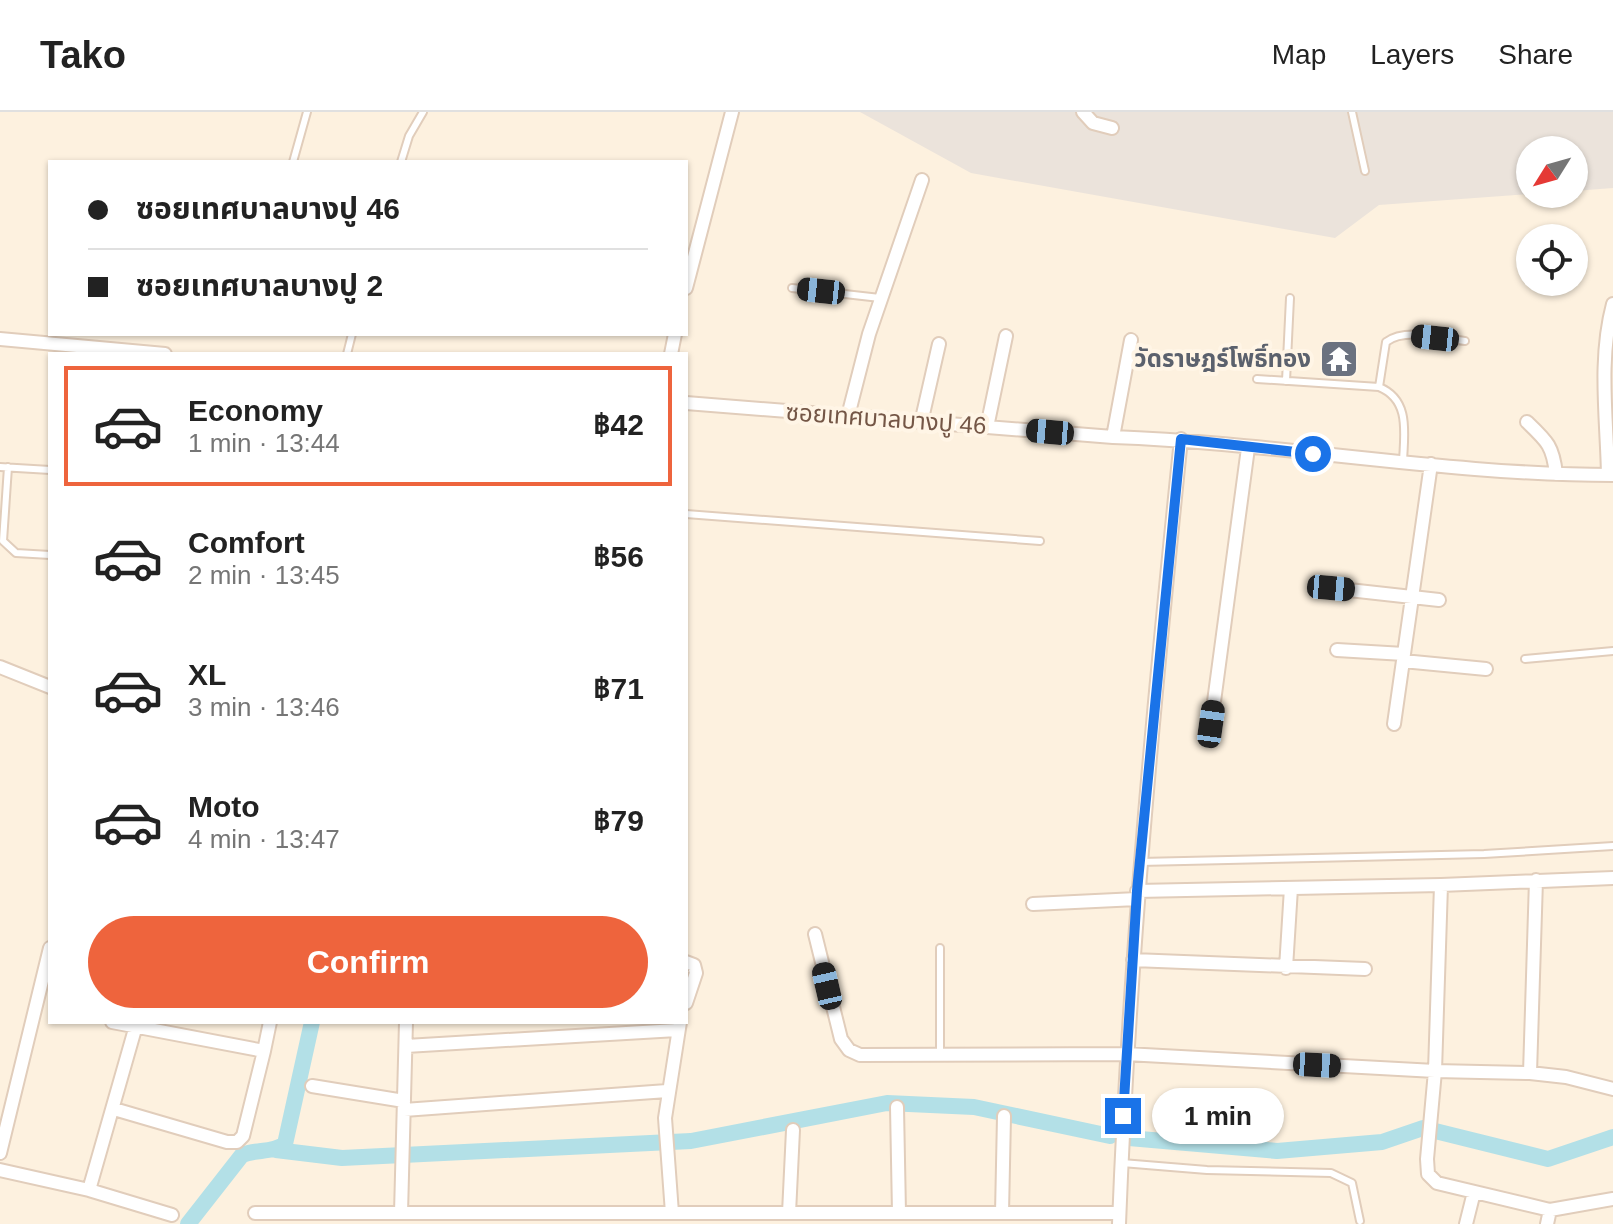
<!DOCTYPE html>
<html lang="en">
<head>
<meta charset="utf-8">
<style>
  :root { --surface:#fff; --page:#f6f6f6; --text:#222; --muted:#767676; --line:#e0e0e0; --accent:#ee643d }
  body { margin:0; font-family:Helvetica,"Noto Sans Thai",sans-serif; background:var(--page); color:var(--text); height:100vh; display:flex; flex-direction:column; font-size:30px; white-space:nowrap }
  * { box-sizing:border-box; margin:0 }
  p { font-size:26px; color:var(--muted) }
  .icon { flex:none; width:44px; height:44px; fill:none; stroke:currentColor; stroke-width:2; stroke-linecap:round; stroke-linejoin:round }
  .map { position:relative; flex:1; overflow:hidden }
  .details { position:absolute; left:48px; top:240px; width:640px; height:672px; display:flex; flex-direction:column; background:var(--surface); border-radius:0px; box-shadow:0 2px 6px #0004 }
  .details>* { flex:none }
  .hud { position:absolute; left:48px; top:48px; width:640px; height:176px; border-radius:0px; box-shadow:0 2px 6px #0004; display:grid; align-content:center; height:176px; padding:0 40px; background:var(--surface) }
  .needle { width:52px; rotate:233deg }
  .controls { position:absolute; left:1516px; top:24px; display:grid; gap:16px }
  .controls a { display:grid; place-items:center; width:72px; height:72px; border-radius:50%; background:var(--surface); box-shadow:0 2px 6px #0004; font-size:40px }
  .end { position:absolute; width:36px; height:36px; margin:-18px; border:10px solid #1a73e8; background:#fff; box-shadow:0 0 0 4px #fff }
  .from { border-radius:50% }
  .bubble { position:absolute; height:56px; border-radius:28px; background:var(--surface); box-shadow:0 2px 6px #0004; font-size:26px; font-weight:700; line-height:56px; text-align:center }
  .car { position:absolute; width:24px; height:48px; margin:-24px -12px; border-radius:10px; box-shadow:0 0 6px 2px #0007; background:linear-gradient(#222 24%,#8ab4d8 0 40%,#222 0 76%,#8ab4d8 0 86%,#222 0) }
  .hud b { display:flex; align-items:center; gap:28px; height:76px; font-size:30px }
  .hud b+b { border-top:2px solid var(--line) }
  .hud i { width:20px; height:20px; background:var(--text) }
  ul { padding:14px 0 0; list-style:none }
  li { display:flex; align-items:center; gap:24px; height:120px; margin:0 16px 12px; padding:0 24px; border:4px solid transparent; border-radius:0px }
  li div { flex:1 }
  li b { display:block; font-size:30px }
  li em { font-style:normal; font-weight:700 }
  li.selected { border-color:var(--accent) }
  li>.icon { width:72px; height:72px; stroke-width:1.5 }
  .cta { display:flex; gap:16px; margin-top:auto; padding:16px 40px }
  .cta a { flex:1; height:92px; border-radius:48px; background:var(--accent); color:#fff; font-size:32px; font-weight:700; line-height:92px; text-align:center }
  header { display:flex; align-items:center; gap:48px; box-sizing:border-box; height:112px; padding:0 40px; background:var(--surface); border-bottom:2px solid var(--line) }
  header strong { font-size:38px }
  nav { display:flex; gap:44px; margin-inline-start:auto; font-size:28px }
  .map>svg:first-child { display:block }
  .industrial { fill:#ebe3db }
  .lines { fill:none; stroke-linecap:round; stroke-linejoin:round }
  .canal { stroke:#b3e0e7; stroke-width:16 }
  .lane-casing { stroke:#e1cdbb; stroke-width:10 }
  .street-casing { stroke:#e1cdbb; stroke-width:16 }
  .lane { stroke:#fff; stroke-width:6 }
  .street { stroke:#fff; stroke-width:12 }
  .route { stroke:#1a73e8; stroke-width:10 }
  .labels { text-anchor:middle; stroke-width:8; stroke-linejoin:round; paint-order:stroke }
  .worship-label { font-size:24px; font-weight:bold; fill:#5b616d; stroke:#fff5e6; text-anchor:end }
  .street-label { font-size:24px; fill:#745646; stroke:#fff5e6 }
</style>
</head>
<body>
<header>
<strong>Tako</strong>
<nav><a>Map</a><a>Layers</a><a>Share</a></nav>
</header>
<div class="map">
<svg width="1613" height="1112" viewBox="0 0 1613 1112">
  <rect width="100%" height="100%" fill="#fdf1df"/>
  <!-- industrial -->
  <path class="industrial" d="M860 0H1613V76L1574 79V38H1530V82L1379 93 1335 126 971 61Z"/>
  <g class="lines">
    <!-- canal -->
    <path class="canal" d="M1129 1026 1277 1039 1382 1030 1423 1016 1548 1047 1613 1025
      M276 1038 342 1046 691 1029 887 991 974 995 1110 1024
      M188 1112 242 1043C257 1037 272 1041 285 1032L312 910"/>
    <defs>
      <path id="lane" d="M1352 0 1365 59
        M293 50 307 0
        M401 50 409 24 423 0
        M792 176 880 186
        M347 242 352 222
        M1257 267 1379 275C1411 288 1404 322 1403 350
        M1286 269 1290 186
        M1379 275 1386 230C1406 215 1442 227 1465 229
        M0 355 50 358
        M8 355 3 429 16 441 50 443
        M686 402 1040 429
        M1525 547 1613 539
        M1140 750 1484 742 1613 734
        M940 836V943
        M1122 1051 1207 1058 1331 1061 1352 1071 1360 1109"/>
      <path id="street" d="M1083 0 1093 11 1112 16
        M686 176 732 0
        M0 227 165 242
        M671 242 675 222
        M686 291 1113 325C1280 331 1446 363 1613 363
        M848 304 869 222 922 68
        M1527 310C1547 329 1553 334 1556 362
        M921 311 939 232
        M987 315 1006 224
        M1113 325 1131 228
        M1608 363C1607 307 1598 248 1613 192
        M1331 476 1439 488
        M1337 538 1404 542
        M1403 549 1486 557
        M0 555 50 575
        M1211 612 1248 336
        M1394 612 1431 352
        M1441 773 1435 959 1427 1047 1428 1062 1437 1071 1550 1098
        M1137 779 1441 773 1613 766
        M1033 792 1137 787
        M815 822 841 927 849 938 860 943 1126 942 1435 959 1530 961 1566 965 1613 977
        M1133 848 1365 857
        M686 850 694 853 696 861 686 891
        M1286 856 1291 776
        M112 910 264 939 270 910
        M406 934 677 918
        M1530 961 1536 768
        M312 974 404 989
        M897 995 899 1101
        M114 997 227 1030H237L243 1024 264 939
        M404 998 667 979
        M0 1041 50 836
        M0 1058 89 1078 137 910
        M89 1078 172 1103
        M255 1101H1119
        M401 1101 406 910
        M672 1101 665 1006 680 910
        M789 1101 793 1018
        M1002 1101 1004 1004
        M1119 1112C1129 849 1154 588 1181 327
        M1466 1112 1474 1080
        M1547 1112 1550 1098 1613 1087"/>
    </defs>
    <!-- lane casing -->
    <use href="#lane" class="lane-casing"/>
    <!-- street casing -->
    <use href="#street" class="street-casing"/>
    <!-- lane -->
    <use href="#lane" class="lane"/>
    <!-- street -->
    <use href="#street" class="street"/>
  </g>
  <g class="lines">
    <!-- route -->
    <path class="route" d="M1123 1004 1137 779 1181 327 1313 342"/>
  </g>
  <!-- icons -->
  <defs>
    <symbol id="temple-square" viewBox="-11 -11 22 22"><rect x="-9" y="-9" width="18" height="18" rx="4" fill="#6b7280" stroke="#fff5e6"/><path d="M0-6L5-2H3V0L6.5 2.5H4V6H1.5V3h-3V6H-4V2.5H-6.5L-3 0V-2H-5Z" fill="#fff"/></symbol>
  </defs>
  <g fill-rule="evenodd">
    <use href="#temple-square" x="1317" y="225" width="44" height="44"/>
  </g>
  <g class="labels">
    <!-- worship labels -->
    <g class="worship-label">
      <text x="1311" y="255">วัดราษฎร์โพธิ์ทอง</text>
    </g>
    <!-- street labels -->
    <g class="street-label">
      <text transform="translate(886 307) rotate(4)" y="8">ซอยเทศบาลบางปู 46</text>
    </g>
  </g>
</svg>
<div class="controls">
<a><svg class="needle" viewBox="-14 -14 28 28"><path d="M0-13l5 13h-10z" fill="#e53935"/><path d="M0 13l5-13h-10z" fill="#767676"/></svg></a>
<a><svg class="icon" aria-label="locate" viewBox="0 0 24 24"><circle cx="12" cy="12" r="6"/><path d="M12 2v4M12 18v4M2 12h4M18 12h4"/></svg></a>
</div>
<i class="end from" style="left:1313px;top:342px"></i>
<i class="end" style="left:1123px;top:1004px"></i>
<div class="bubble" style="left:1152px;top:976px;width:132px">1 min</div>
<i class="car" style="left:821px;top:179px;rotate:276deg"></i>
<i class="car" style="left:1435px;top:226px;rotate:276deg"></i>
<i class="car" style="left:1050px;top:320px;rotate:275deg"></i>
<i class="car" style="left:1331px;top:476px;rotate:95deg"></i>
<i class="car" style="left:1211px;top:612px;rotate:8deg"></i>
<i class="car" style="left:827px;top:874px;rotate:347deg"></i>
<i class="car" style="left:1317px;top:953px;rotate:93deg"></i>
<div class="hud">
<b><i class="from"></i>ซอยเทศบาลบางปู 46</b>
<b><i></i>ซอยเทศบาลบางปู 2</b>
</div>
<section class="details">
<ul>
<li class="selected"><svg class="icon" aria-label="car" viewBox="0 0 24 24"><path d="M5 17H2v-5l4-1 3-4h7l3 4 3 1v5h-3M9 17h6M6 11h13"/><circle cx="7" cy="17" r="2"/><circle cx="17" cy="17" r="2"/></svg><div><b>Economy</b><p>1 min · 13:44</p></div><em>฿42</em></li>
<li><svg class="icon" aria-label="car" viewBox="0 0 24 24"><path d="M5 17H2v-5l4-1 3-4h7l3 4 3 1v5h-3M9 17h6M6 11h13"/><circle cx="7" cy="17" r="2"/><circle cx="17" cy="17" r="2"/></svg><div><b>Comfort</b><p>2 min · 13:45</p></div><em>฿56</em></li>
<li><svg class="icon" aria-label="car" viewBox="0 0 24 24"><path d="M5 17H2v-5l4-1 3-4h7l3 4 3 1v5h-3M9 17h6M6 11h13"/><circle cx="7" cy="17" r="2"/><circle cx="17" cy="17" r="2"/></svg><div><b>XL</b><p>3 min · 13:46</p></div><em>฿71</em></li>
<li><svg class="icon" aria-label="car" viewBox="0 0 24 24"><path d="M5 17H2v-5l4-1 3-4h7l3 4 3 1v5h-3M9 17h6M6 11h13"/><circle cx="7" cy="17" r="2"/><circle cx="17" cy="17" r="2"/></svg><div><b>Moto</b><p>4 min · 13:47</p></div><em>฿79</em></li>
</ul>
<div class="cta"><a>Confirm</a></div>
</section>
</div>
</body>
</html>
